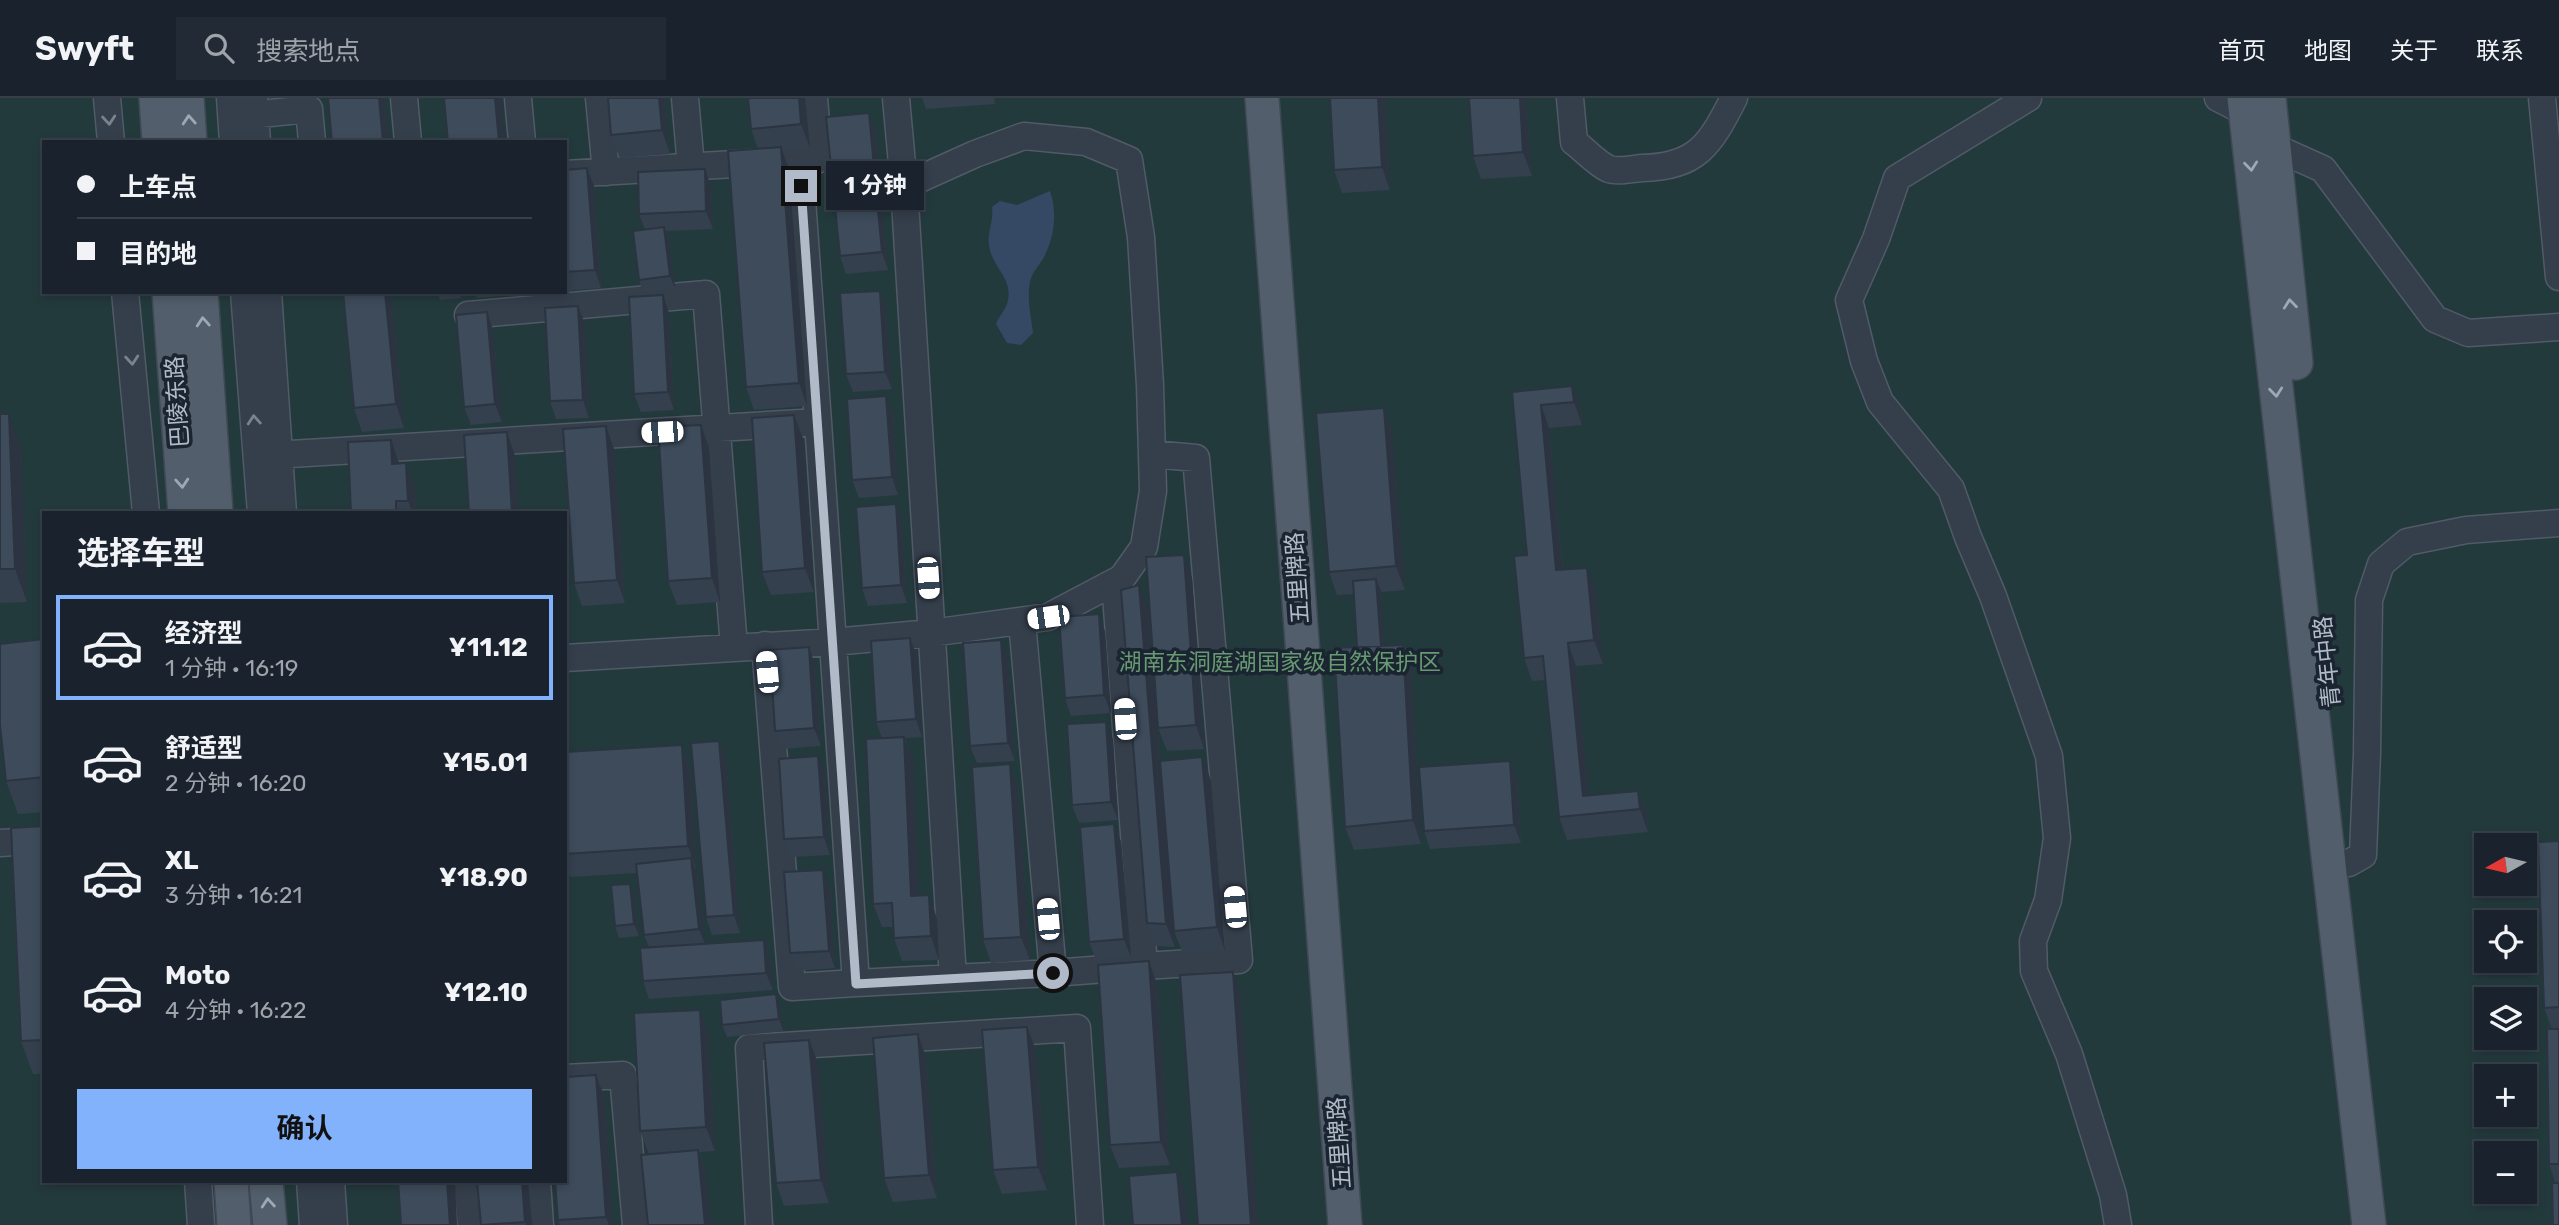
<!DOCTYPE html>
<html lang="zh">
<head>
<meta charset="utf-8">
<style>
  :root { --surface:#19222d; --page:#222a35; --text:#f1f3f6; --muted:#9fa4aa; --line:#373f49; --accent:#82b2fb }
  body { margin:0; font-family:Rubik,"Noto Sans SC",sans-serif; background:var(--page); color:var(--text); height:100vh; display:flex; flex-direction:column; font-size:26px; white-space:nowrap }
  * { box-sizing:border-box; margin:0 }
  p { font-size:23px; color:var(--muted) }
  .icon { flex:none; width:38px; height:38px; fill:none; stroke:currentColor; stroke-width:2; stroke-linecap:round; stroke-linejoin:round }
  .map { position:relative; flex:1; overflow:hidden }
  .details { position:absolute; left:42px; top:413px; width:525px; height:672px; display:flex; flex-direction:column; background:var(--surface); border-radius:0px; box-shadow:0 4px 10px #0003,0 0 0 2px var(--line) }
  .details>* { flex:none }
  .top-card { position:absolute; left:42px; top:42px; width:525px; height:154px; border-radius:0px; box-shadow:0 4px 10px #0003,0 0 0 2px var(--line); display:grid; align-content:center; height:154px; padding:0 35px; background:var(--surface) }
  .needle { width:46px; rotate:262deg }
  .fabs { position:absolute; left:2474px; top:735px; display:grid; gap:14px }
  .fabs a { display:grid; place-items:center; width:63px; height:63px; border-radius:0px; background:var(--surface); box-shadow:0 4px 10px #0003,0 0 0 2px var(--line); font-size:35px }
  .end { position:absolute; width:32px; height:32px; margin:-16px; border:9px solid #b1bac8; background:#111; box-shadow:0 0 0 4px #111 }
  .from { border-radius:50% }
  .bubble { position:absolute; height:49px; border-radius:0px; background:var(--surface); box-shadow:0 4px 10px #0003,0 0 0 2px var(--line); font-size:23px; font-weight:700; line-height:49px; text-align:center }
  .car { position:absolute; width:21px; height:42px; margin:-21px -10px; border-radius:9px; box-shadow:0 0 5px 2px #0007; background:linear-gradient(#fff 24%,#345 0 40%,#fff 0 76%,#345 0 86%,#fff 0) }
  .top-card b { display:flex; align-items:center; gap:24px; height:66px; font-size:26px }
  .top-card b+b { border-top:2px solid var(--line) }
  .top-card i { width:18px; height:18px; background:var(--text) }
  ul { padding:0; list-style:none }
  li { display:flex; align-items:center; gap:21px; height:105px; margin:0 14px 10px; padding:0 21px; border:4px solid transparent; border-radius:0px }
  li div { flex:1 }
  li b { display:block; font-size:26px }
  li em { font-style:normal; font-weight:700 }
  li.selected { border-color:var(--accent) }
  li>.icon { width:63px; height:63px; stroke-width:1.5 }
  h2 { padding:0 35px; font-size:32px; line-height:84px }
  .primary-button { display:flex; gap:14px; margin-top:auto; padding:14px 35px }
  .primary-button a { flex:1; height:80px; border-radius:0px; background:var(--accent); color:#111; font-size:28px; font-weight:700; line-height:80px; text-align:center }
  header { display:flex; align-items:center; gap:42px; box-sizing:border-box; height:98px; padding:0 35px; background:var(--surface); border-bottom:2px solid var(--line) }
  header strong { font-size:33px }
  nav { display:flex; gap:38px; margin-inline-start:auto; font-size:24px }
  .search { width:490px; height:63px; background:var(--page); display:flex; align-items:center; gap:18px; box-sizing:border-box; padding:0 24px; border-radius:0px; color:var(--muted); font-size:26px }
  .map>svg:first-child { display:block }
  .green { fill:#233a3d; fill-rule:evenodd }
  .water { fill:#354864 }
  .lines { fill:none; stroke-linecap:round; stroke-linejoin:round }
  .minor-casing { stroke:#515a67; stroke-width:29 }
  .major-casing { stroke:#3f4855; stroke-width:36 }
  .minor { stroke:#353f4c; stroke-width:26 }
  .major { stroke:#535e6c; stroke-width:33 }
  .wall { fill:#34404e }
  .shaded-wall { fill:#2b3440 }
  .building { fill:#3d4b5b; stroke:#2b3440; stroke-width:2 }
  .oneway { stroke:#798390 }
  .oneway2 { stroke:#9ea8b6 }
  .route { stroke:#b1bac8; stroke-width:9 }
  .labels { text-anchor:middle; stroke-width:7; stroke-linejoin:round; paint-order:stroke }
  .street-label { font-size:23px; fill:#b1bac8; stroke:#1b2431 }
  .park-label { font-size:23px; fill:#679972; stroke:#1b2431 }
</style>
</head>
<body>
<header>
<strong>Swyft</strong>
<div class="search"><svg class="icon" aria-label="search" viewBox="0 0 24 24"><circle cx="10" cy="10" r="6"/><path d="M15 15l6 6"/></svg>搜索地点</div>
<nav><a>首页</a><a>地图</a><a>关于</a><a>联系</a></nav>
</header>
<div class="map">
<svg width="2559" height="1127" viewBox="0 0 2559 1127">
  <rect width="100%" height="100%" fill="#212d3c"/>
  <!-- green -->
  <path class="green" d="M0 0H2559V1127H0ZM44 44H565V194H44ZM44 415H565V1083H44ZM2487 747H2525V786H2487ZM2487 824H2525V863H2487ZM2487 901H2525V940H2487ZM2487 978H2525V1017H2487ZM2487 1055H2525V1094H2487Z"/>
  <!-- water -->
  <path class="water" d="M1050 93C1057 114 1055 136 1045 157 1042 164 1034 172 1031 180 1026 197 1031 218 1033 235L1021 247 1007 245 996 226C999 218 1007 210 1008 202 1013 180 991 168 989 147 987 134 994 123 992 109L1000 103 1017 107Z"/>
  <g class="lines">
    <defs>
      <path id="minor" d="M107 0 111 44
        M230 0 233 44
        M254 0 257 44
        M404 0 408 44
        M518 0 522 44
        M599 0 606 74
        M685 0 691 69
        M896 0 904 88
        M1570 0 1574 44C1585 52 1597 66 1609 71 1617 74 1633 71 1642 70 1697 69 1710 47 1734 0
        M2028 0 1897 80 1876 141 1849 202 1864 263 1880 304 1951 391 1968 439 1993 498 2049 658 2057 740 2048 802 2033 843 2034 873 2069 956 2113 1097 2118 1127
        M2218 0 2245 14
        M2542 0 2559 179
        M232 19 309 11 312 44
        M2274 49 2323 71 2435 221 2468 235 2559 229
        M565 76 819 61 814 0
        M125 194 146 415
        M244 194 261 415
        M268 194 283 415
        M468 217 706 196 734 549
        M257 358 818 324 801 88
        M765 547 792 889 856 885
        M565 560 833 544 931 535 1048 519 1122 480 1144 449 1153 393 1150 287 1141 139 1129 62 1086 44 1024 38 975 56 904 88 953 880 856 885 818 324
        M0 745 44 742
        M2349 765 2363 757 2367 656 2369 502 2381 466 2407 444 2466 432 2559 425
        M1144 868 1239 862 1196 360 1152 356
        M1053 875 1144 868 1115 484
        M953 880 1053 875 1022 523
        M565 980 623 977 636 1127
        M198 1083 201 1127
        M310 1083 313 1127
        M331 1083 334 1127
        M467 1083 471 1127
        M537 1083 540 1127
        M759 1127 749 950 1077 930 1090 1127"/>
      <path id="major" d="M156 0 159 44
        M187 0 190 44
        M1262 0 1345 1127
        M2244 0 2369 1127
        M2269 0 2296 265
        M169 194 185 415
        M201 194 216 415
        M231 1083 234 1127
        M266 1083 270 1127"/>
    </defs>
    <!-- minor casing -->
    <use href="#minor" class="minor-casing"/>
    <!-- major casing -->
    <use href="#major" class="major-casing"/>
    <!-- minor -->
    <use href="#minor" class="minor"/>
    <!-- major -->
    <use href="#major" class="major"/>
  </g>
  <!-- wall -->
  <path class="wall" d="M665 0 670 56 620 60 611 37Z
    M748 0H805L810 50 782 52 789 72 807 308 754 312 746 289 758 51 751 31Z
    M922 0H994L995 6 926 11Z
    M1385 0 1390 92 1342 95 1334 72Z
    M1526 0 1532 78 1481 81 1473 58Z
    M869 15 875 32 888 172 846 176 840 158Z
    M587 70 594 88 601 190 565 193V72Z
    M711 89 713 131 666 133 669 142 675 190 643 194 639 182 645 132 639 116Z
    M343 194H391L404 330 362 334 354 310Z
    M438 194H460L461 200 440 202Z
    M475 194H513V197L477 200Z
    M886 211 892 291 853 294 846 276Z
    M487 214 493 232 502 324 471 327 464 309Z
    M669 215 674 312 641 314 634 296Z
    M585 226 589 320 556 321 550 303Z
    M1572 288 1581 312 1582 327 1549 330 1563 472 1596 493 1603 566 1576 568 1589 697 1638 693 1647 716 1648 734 1567 742 1559 719 1546 582 1532 583 1524 560 1527 457 1512 294Z
    M1384 310 1392 333 1405 492 1381 494 1384 547H1403L1411 570 1421 746 1354 752 1345 729 1357 549 1354 496 1337 497 1329 474Z
    M0 316 21 349 27 504 0 505Z
    M893 316 898 397 859 400 852 382Z
    M701 327 709 350 720 504 677 507 668 483Z
    M803 340 814 494 771 497 762 474Z
    M614 351 625 505 582 508 574 485Z
    M406 365 415 389 416 415H351L399 366Z
    M896 406 902 424 907 505 868 508 862 490Z
    M1192 480 1204 651 1167 653 1158 630Z
    M1148 511 1175 849 1155 848 1147 825Z
    M1099 516 1105 534 1111 615 1071 618 1065 600Z
    M910 540 917 558 922 639 905 640 913 662 918 798 929 797 937 821 939 862 902 863 894 840 893 829H882L873 806 882 640 876 624Z
    M44 541V714L18 716 6 683Z
    M1008 560 1015 663 977 665 970 648Z
    M815 567 821 648 781 651 775 633Z
    M1106 624 1113 642 1118 722 1079 725 1072 707Z
    M719 643 726 661 740 835 712 837 706 819Z
    M682 647 690 670 696 771H695L698 778 705 846 764 842 770 860 773 892 649 901 643 883 649 849 644 837 637 775 570 779 565 766V654Z
    M1202 659 1211 683 1225 853 1183 856 1174 833Z
    M1510 663 1517 681 1521 745 1430 751 1424 733Z
    M1010 666 1018 690 1030 862 991 865 983 841Z
    M825 676 830 757 791 759 784 741Z
    M1114 726 1121 744 1131 859 1096 862 1089 844Z
    M44 728V976H33L21 943Z
    M2559 743V1084H2555L2549 1066 2552 931 2544 910Z
    M830 790 835 870 796 873 790 855Z
    M635 798 639 838 619 840 615 828Z
    M1149 863 1157 887 1170 1067 1119 1070 1110 1047Z
    M780 908 783 933 727 939 722 927Z
    M700 912 708 935 715 1053 699 1054 706 1075 663 1055 649 1056 640 1033Z
    M1036 952 1047 1092 1002 1096 993 1072Z
    M926 960 937 1100 893 1104 884 1080Z
    M818 965 829 1105 784 1108 776 1085Z
    M596 977 605 1001 613 1127H560L558 1122Z
    M477 1083H528L532 1127H481Z"/>
  <!-- shaded-wall -->
  <path class="shaded-wall" d="M379 0H385L389 44H383Z
    M495 0H501L505 44H499Z
    M659 0H665L670 56 662 32Z
    M799 0H805L810 50 801 26Z
    M1378 0H1385L1390 92 1382 69Z
    M1520 0H1526L1532 78 1523 54Z
    M869 15 875 32 888 172 882 154Z
    M781 49 789 72 807 308 799 285Z
    M587 70 594 88 601 190 595 172Z
    M705 71 711 89 713 131 706 113Z
    M664 129 669 142 675 190 670 178Z
    M880 193 886 211 892 291 885 274Z
    M385 194H391L404 330 396 306Z
    M663 197 669 215 674 312 668 294Z
    M578 208 585 226 589 320 583 302Z
    M487 214 493 232 502 324 495 306Z
    M1572 288 1581 312 1582 327 1574 304Z
    M886 298 893 316 898 397 892 379Z
    M1541 307 1549 330 1565 496 1556 472Z
    M1384 310 1392 333 1405 492 1396 468Z
    M9 316 21 349 27 504 15 471Z
    M794 317 803 340 814 494 805 470Z
    M701 327 709 350 720 504 712 480Z
    M606 328 614 351 625 505 617 482Z
    M507 334 515 358 519 415H512Z
    M391 342 399 365 401 389 392 366Z
    M406 365 415 389 416 415H413L408 403Z
    M896 406 902 424 907 505 901 487Z
    M1184 457 1192 480 1204 651 1196 627Z
    M1587 470 1596 493 1603 566 1594 542Z
    M1376 481 1381 493 1386 570 1381 558Z
    M1139 487 1148 511 1175 849 1166 826Z
    M1099 516 1105 534 1111 615 1104 597Z
    M910 540 917 558 922 639 916 621Z
    M1001 542 1008 560 1015 663 1008 645Z
    M1568 545 1576 568 1591 716 1583 698Z
    M1403 547 1411 570 1421 746 1413 722Z
    M809 549 815 567 821 648 814 630Z
    M1106 624 1113 642 1118 722 1111 704Z
    M904 639 913 662 920 822 911 798Z
    M719 643 726 661 740 835 734 817Z
    M682 647 690 670 696 771 688 748Z
    M818 658 825 676 830 757 824 739Z
    M1202 659 1211 683 1225 853 1217 829Z
    M1510 663 1517 681 1521 745 1514 727Z
    M1010 666 1018 690 1030 862 1021 839Z
    M1638 693 1647 716 1648 734 1640 711Z
    M1114 726 1121 744 1131 859 1124 841Z
    M691 760 698 778 706 849 699 831Z
    M823 772 830 790 835 870 829 853Z
    M630 786 635 798 639 838 634 826Z
    M929 797 937 821 939 862 931 838Z
    M764 842 770 860 773 892 766 875Z
    M1149 863 1157 887 1170 1067 1161 1044Z
    M1233 874 1241 897 1258 1127H1251Z
    M776 896 780 908 783 933 779 921Z
    M700 912 708 935 715 1053 706 1029Z
    M1027 929 1036 952 1047 1092 1038 1069Z
    M918 936 926 960 937 1100 929 1077Z
    M809 942 818 965 829 1105 821 1082Z
    M596 977 605 1001 613 1127H609L606 1119Z
    M698 1052 706 1075 711 1127H705Z
    M1177 1074 1186 1098 1188 1127H1182Z
    M447 1083H455L457 1127H450Z
    M522 1083H528L532 1127H526L525 1124Z"/>
  <!-- building -->
  <path class="building" d="M328 0H379L383 44H332Z
    M444 0H495L499 44H448Z
    M608 0H659L662 32 611 37Z
    M748 0H799L801 26 751 31Z
    M1330 0H1378L1382 69 1334 72Z
    M1469 0H1520L1523 54 1473 58Z
    M869 15 882 154 840 158 826 19Z
    M781 49 799 285 746 289 728 53Z
    M587 70 595 172 565 174V72Z
    M705 71 706 113 639 116 638 74Z
    M664 129 670 178 639 182 633 133Z
    M880 193 885 274 846 276 840 195Z
    M343 194H385L396 306 354 310Z
    M663 197 668 294 634 296 629 199Z
    M578 208 583 302 550 303 545 210Z
    M487 214 495 306 464 309 456 217Z
    M1572 288 1574 304 1541 307 1556 472 1587 470 1594 542 1568 545 1583 698 1638 693 1640 711 1559 719 1543 558 1524 560 1514 458 1527 457 1512 294Z
    M886 298 892 379 852 382 847 301Z
    M1384 310 1396 468 1329 474 1316 315Z
    M0 316H9L15 471H0Z
    M794 317 805 470 762 474 752 320Z
    M701 327 712 480 668 483 658 329Z
    M606 328 617 482 574 485 563 331Z
    M507 334 512 415H469L464 337Z
    M391 342 392 366 406 365 408 403H396V415H351L348 344Z
    M896 406 901 487 862 490 856 409Z
    M1184 457 1196 627 1158 630 1146 459Z
    M1376 481 1381 548 1357 549 1353 483Z
    M1139 487 1166 826 1147 825 1121 492Z
    M1099 516 1104 597 1065 600 1059 519Z
    M910 540 916 621 876 624 871 543Z
    M44 541V679L6 683 0 627V546Z
    M1001 542 1008 645 970 648 963 545Z
    M1403 547 1413 722 1345 729 1334 550Z
    M809 549 814 630 775 633 770 552Z
    M1106 624 1111 704 1072 707 1067 626Z
    M904 639 911 798 929 797 931 838 894 840 892 805 873 806 866 641Z
    M719 643 734 817 706 819 691 645Z
    M682 647 688 748 565 756V654Z
    M818 658 824 739 784 741 779 661Z
    M1202 659 1217 829 1174 833 1160 663Z
    M1510 663 1514 727 1424 733 1419 669Z
    M1010 666 1021 839 983 841 972 669Z
    M1114 726 1124 841 1089 844 1080 729Z
    M44 728V942L21 943 11 730Z
    M2559 743V909L2544 910 2538 744Z
    M691 760 699 831 644 837 636 766Z
    M823 772 829 853 790 855 784 774Z
    M630 786 634 826 615 828 611 787Z
    M764 842 766 875 643 883 640 850Z
    M1149 863 1161 1044 1110 1047 1098 867Z
    M1233 874 1251 1127H1198L1180 877Z
    M776 896 779 921 722 927 720 902Z
    M700 912 706 1029 640 1033 634 915Z
    M1027 929 1038 1069 993 1072 982 932Z
    M2547 931H2559V1066H2549Z
    M918 936 929 1077 884 1080 873 940Z
    M809 942 821 1082 776 1085 764 945Z
    M596 977 606 1119 558 1122 555 1083H565V979Z
    M698 1052 705 1127H648L641 1057Z
    M1177 1074 1182 1127H1133L1129 1078Z
    M398 1083H447L450 1127H401Z
    M477 1083H522L525 1124 481 1127Z
    M2552 1085H2559V1127H2553Z"/>
  <!-- one-way arrows -->
  <defs><path id="oneway-chevron" d="M-2-3.5L2.5 0L-2 3.5" fill="none" stroke-width="1.6" stroke-linecap="round" stroke-linejoin="round" transform="scale(1.75)"/></defs>
  <g class="oneway">
    <use href="#oneway-chevron" transform="translate(109 22) rotate(85)"/>
    <use href="#oneway-chevron" transform="translate(132 262) rotate(85)"/>
    <use href="#oneway-chevron" transform="translate(254 322) rotate(-94)"/>
  </g>
  <g class="oneway2">
    <use href="#oneway-chevron" transform="translate(189 22) rotate(-94)"/>
    <use href="#oneway-chevron" transform="translate(2251 68) rotate(84)"/>
    <use href="#oneway-chevron" transform="translate(2290 206) rotate(-96)"/>
    <use href="#oneway-chevron" transform="translate(203 224) rotate(-94)"/>
    <use href="#oneway-chevron" transform="translate(2276 294) rotate(84)"/>
    <use href="#oneway-chevron" transform="translate(182 385) rotate(86)"/>
    <use href="#oneway-chevron" transform="translate(268 1105) rotate(-95)"/>
  </g>
  <g class="lines">
    <!-- route -->
    <path class="route" d="M801 88 856 886 1053 875"/>
  </g>
  <g class="labels">
    <!-- street labels -->
    <g class="street-label">
      <text transform="translate(177 304) rotate(-94)" y="8">巴陵东路</text>
      <text transform="translate(1297 480) rotate(-94)" y="8">五里牌路</text>
      <text transform="translate(2327 564) rotate(-96)" y="8">青年中路</text>
      <text transform="translate(1339 1045) rotate(-94)" y="8">五里牌路</text>
    </g>
    <!-- park labels -->
    <g class="park-label">
      <text x="1280" y="572">湖南东洞庭湖国家级自然保护区</text>
    </g>
  </g>
</svg>
<div class="fabs">
<a><svg class="needle" viewBox="-14 -14 28 28"><path d="M0-13l5 13h-10z" fill="#e53935"/><path d="M0 13l5-13h-10z" fill="#9fa4aa"/></svg></a>
<a><svg class="icon" aria-label="locate" viewBox="0 0 24 24"><circle cx="12" cy="12" r="6"/><path d="M12 2v4M12 18v4M2 12h4M18 12h4"/></svg></a>
<a><svg class="icon" aria-label="layers" viewBox="0 0 24 24"><path d="M12 4l9 5-9 5-9-5zM3 14l9 5 9-5"/></svg></a>
<a>+</a>
<a>−</a>
</div>
<i class="end from" style="left:1053px;top:875px"></i>
<i class="end" style="left:801px;top:88px"></i>
<div class="bubble" style="left:826px;top:63px;width:98px">1 分钟</div>
<i class="car" style="left:662px;top:334px;rotate:267deg"></i>
<i class="car" style="left:928px;top:480px;rotate:176deg"></i>
<i class="car" style="left:1048px;top:519px;rotate:262deg"></i>
<i class="car" style="left:767px;top:574px;rotate:355deg"></i>
<i class="car" style="left:1125px;top:621px;rotate:356deg"></i>
<i class="car" style="left:1235px;top:809px;rotate:355deg"></i>
<i class="car" style="left:1048px;top:821px;rotate:355deg"></i>
<div class="top-card">
<b><i class="from"></i>上车点</b>
<b><i></i>目的地</b>
</div>
<section class="details">
<h2>选择车型</h2>
<ul>
<li class="selected"><svg class="icon" aria-label="car" viewBox="0 0 24 24"><path d="M5 17H2v-5l4-1 3-4h7l3 4 3 1v5h-3M9 17h6M6 11h13"/><circle cx="7" cy="17" r="2"/><circle cx="17" cy="17" r="2"/></svg><div><b>经济型</b><p>1 分钟 · 16:19</p></div><em>¥11.12</em></li>
<li><svg class="icon" aria-label="car" viewBox="0 0 24 24"><path d="M5 17H2v-5l4-1 3-4h7l3 4 3 1v5h-3M9 17h6M6 11h13"/><circle cx="7" cy="17" r="2"/><circle cx="17" cy="17" r="2"/></svg><div><b>舒适型</b><p>2 分钟 · 16:20</p></div><em>¥15.01</em></li>
<li><svg class="icon" aria-label="car" viewBox="0 0 24 24"><path d="M5 17H2v-5l4-1 3-4h7l3 4 3 1v5h-3M9 17h6M6 11h13"/><circle cx="7" cy="17" r="2"/><circle cx="17" cy="17" r="2"/></svg><div><b>XL</b><p>3 分钟 · 16:21</p></div><em>¥18.90</em></li>
<li><svg class="icon" aria-label="car" viewBox="0 0 24 24"><path d="M5 17H2v-5l4-1 3-4h7l3 4 3 1v5h-3M9 17h6M6 11h13"/><circle cx="7" cy="17" r="2"/><circle cx="17" cy="17" r="2"/></svg><div><b>Moto</b><p>4 分钟 · 16:22</p></div><em>¥12.10</em></li>
</ul>
<div class="primary-button"><a>确认</a></div>
</section>
</div>
</body>
</html>
